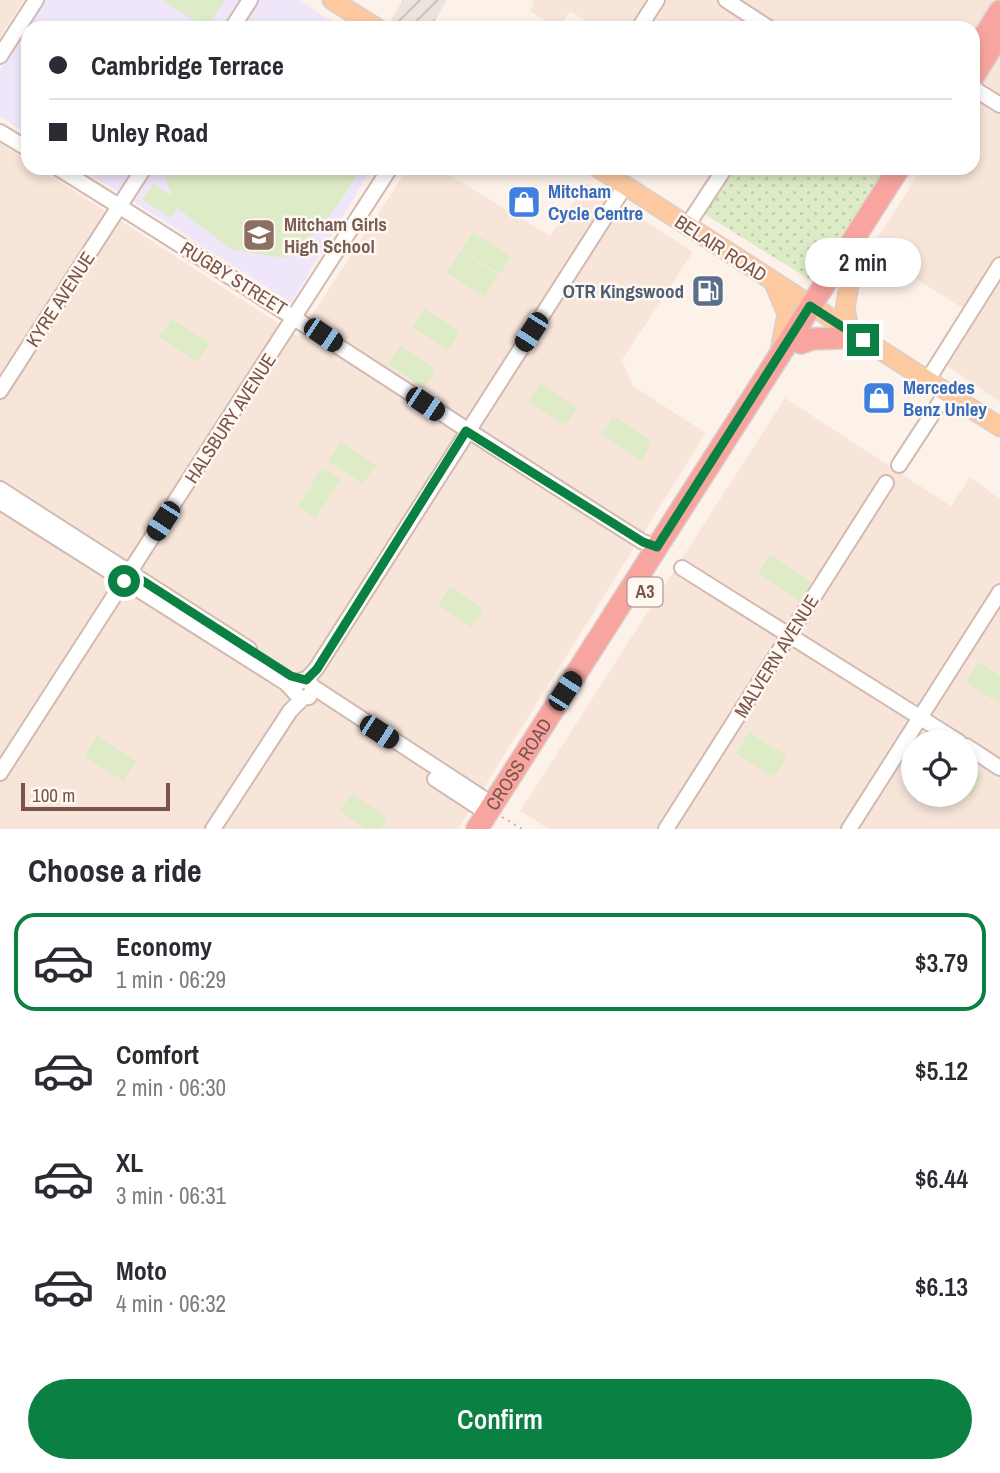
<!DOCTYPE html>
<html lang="en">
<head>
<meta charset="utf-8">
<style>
  :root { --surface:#fff; --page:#f2f2f3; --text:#2b2b33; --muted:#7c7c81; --line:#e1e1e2; --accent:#0b8043 }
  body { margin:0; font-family:"Archivo Narrow",sans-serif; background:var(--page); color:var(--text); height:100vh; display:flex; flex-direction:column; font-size:26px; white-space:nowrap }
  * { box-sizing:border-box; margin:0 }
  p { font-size:23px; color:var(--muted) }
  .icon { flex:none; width:38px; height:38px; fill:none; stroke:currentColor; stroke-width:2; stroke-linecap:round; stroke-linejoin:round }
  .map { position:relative; height:829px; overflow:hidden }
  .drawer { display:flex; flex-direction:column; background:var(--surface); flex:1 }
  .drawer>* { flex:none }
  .banner { position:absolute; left:21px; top:21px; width:959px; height:154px; border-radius:21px; box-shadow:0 4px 10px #0003; display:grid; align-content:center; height:154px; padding:0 28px; background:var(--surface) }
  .tools { position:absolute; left:901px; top:730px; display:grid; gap:14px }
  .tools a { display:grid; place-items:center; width:77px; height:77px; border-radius:50%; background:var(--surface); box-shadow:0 4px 10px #0003; font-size:35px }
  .scale { position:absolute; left:21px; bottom:18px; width:149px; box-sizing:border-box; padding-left:7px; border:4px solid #7a534b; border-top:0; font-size:19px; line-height:24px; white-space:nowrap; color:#7a534b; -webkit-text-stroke:5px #fff7f1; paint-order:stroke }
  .end { position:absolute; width:32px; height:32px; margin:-16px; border:9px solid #0b8043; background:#fff; box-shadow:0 0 0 4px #fff }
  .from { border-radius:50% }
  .bubble { position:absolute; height:49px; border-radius:24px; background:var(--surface); box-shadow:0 4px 10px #0003; font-size:23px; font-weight:600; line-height:49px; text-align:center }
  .car { position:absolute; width:21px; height:42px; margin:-21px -10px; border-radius:9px; box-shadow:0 0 5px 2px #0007; background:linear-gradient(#222 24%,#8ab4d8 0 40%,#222 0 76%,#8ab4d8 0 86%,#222 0) }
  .banner b { display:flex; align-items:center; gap:24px; height:66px; font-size:26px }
  .banner b+b { border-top:2px solid var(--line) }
  .banner i { width:18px; height:18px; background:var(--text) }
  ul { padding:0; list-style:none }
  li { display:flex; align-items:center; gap:21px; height:98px; margin:0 14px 10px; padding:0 14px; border:4px solid transparent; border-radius:21px }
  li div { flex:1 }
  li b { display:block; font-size:26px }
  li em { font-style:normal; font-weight:600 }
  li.current { border-color:var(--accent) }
  li>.icon { width:63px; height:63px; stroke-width:1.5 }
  h2 { padding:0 28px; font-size:32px; line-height:84px }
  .cta { display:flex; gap:14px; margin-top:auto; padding:14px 28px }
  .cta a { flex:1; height:80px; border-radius:42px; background:var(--accent); color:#fff; font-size:28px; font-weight:600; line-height:80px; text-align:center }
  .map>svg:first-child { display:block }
  .residential { fill:#f7e5da; fill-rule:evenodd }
  .industrial { fill:url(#industrial-furrows) }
  .education { fill:#efe6fa }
  .grass { fill:url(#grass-dots) }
  .garden { fill:#ddecc6 }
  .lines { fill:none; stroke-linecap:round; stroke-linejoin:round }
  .minor-casing { stroke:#d3bab1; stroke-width:18 }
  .major-casing { stroke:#dacfcd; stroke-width:21 }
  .highway-casing { stroke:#dacfcd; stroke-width:24 }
  .path { stroke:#daada2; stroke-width:2; stroke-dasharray:2 5; stroke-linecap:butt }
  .minor { stroke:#fff; stroke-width:14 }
  .major { stroke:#fdc9a1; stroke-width:18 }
  .highway { stroke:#f9a59f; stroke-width:21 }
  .route { stroke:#0b8043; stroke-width:9 }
  .labels { text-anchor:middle; stroke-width:5; stroke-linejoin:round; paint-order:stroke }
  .shield { fill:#fff7f1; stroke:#a2847d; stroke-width:2 }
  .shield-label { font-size:18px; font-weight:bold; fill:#7a534b }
  .shop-label { font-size:19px; font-weight:bold; fill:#366cbe; stroke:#fff7f1; text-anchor:start }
  .education-label { font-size:19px; font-weight:bold; fill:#785e54; stroke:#fff7f1; text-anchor:start }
  .street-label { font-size:19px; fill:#7a534b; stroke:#fff7f1 }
  .service-label { font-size:19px; font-weight:bold; fill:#4e5e75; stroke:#fff7f1; text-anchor:end }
</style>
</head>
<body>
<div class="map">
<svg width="1000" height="829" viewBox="0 0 1000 829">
  <defs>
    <pattern id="industrial-furrows" width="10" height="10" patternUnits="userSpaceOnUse" patternTransform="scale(1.75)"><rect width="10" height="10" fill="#ece3df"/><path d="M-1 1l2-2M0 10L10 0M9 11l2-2" fill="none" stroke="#c4bbb7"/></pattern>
    <pattern id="grass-dots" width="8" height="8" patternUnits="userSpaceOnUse" patternTransform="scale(1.75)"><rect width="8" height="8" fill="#ddecc6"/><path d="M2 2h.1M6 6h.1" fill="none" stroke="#c1ccac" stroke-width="1.8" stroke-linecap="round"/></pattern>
  </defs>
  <rect width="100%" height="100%" fill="#fdf2ea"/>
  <!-- residential -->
  <path class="residential" d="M0 0H24L0 37Z
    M531 0H993L973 32V28H596L570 11 559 28H555L530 11 534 2Z
    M1000 46V402L947 366 977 317 870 250 922 168H973V88Z
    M0 143 28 161V168H39L298 336 408 168H438L550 236 587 183 693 252 622 360 633 386 706 433 458 829H0Z
    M785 398 951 506 970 477 1000 499V829H549L520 811ZM914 742H966V794H914Z"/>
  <!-- industrial -->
  <path class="industrial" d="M403 0H447L430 28H398L389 23Z"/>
  <!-- education -->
  <path class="education" d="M44 0H299L343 28H28V134L0 116V71Z
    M81 168H372L291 303Z"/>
  <!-- grass -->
  <path class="grass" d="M729 168H885L812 281 701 212Z"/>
  <!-- garden -->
  <path class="garden" d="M162 0H225L206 28Z
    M170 168H360C342 203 317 236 285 258L232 250 177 208 170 218 142 199 154 184 172 196 165 177Z
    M472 232 511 257 500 274 461 250Z
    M461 251 498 275 485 297 447 273Z
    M424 308 460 331 449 350 412 327Z
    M172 319 210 343 198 362 159 337Z
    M400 346 436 370 424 388 388 364Z
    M540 384 577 408 566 425 529 402Z
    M613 416 652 441 642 462 601 435Z
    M340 442 376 465 363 484 328 461Z
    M322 468 341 480 316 518 298 506Z
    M770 555 811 582 799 601 758 574Z
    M450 587 484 610 472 627 438 605Z
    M978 662 1000 676V704L966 682Z
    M749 732 787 756 774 777 736 753Z
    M96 736 136 761 124 781 84 756Z
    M966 765 983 776 971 796 966 793Z
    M351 794 388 818 381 829H367L340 811Z"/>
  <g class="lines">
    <defs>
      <path id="minor" d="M726 0 769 28
        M232 28 250 0
        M639 28 657 0
        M0 56 36 0
        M973 88 1000 105
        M0 132 28 149
        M58 168C255 290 447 419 643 542L657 547
        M687 226 725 168
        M927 381 1000 265
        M0 391 144 168
        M899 465 946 393
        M0 489 249 649
        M0 502 286 683 300 698 309 697 313 687 308 681 302 680 295 686V692
        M682 568 959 742
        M306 680 316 669 625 186
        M313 687 492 804
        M966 746 1000 768
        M0 773 390 168
        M435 779 487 813
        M213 829 290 711 302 699
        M666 829 886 483
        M849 829 1000 592"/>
      <path id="major" d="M332 0 377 28
        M598 168 1000 427
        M774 283 787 314 780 350
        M850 332 845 309 853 262"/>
      <g id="highway">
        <path d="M978 46 1000 11"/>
        <path d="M973 77 1000 34"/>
        <path d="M801 343 812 339 859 337"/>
        <path id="s1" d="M477 829 899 168"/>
      </g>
    </defs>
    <!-- minor casing -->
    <use href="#minor" class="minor-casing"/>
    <!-- major casing -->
    <use href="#major" class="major-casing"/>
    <!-- highway casing -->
    <use href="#highway" class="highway-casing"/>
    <!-- path -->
    <path class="path" d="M502 817 522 829"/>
    <!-- minor -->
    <use href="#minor" class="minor"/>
    <!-- major -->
    <use href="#major" class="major"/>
    <!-- highway -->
    <use href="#highway" class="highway"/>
  </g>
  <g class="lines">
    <!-- route -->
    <path class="route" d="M124 581 129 572 291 676 306 680 317 669 466 431 643 542 657 547 810 306 863 340"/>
  </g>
  <!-- icons -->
  <defs>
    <symbol id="shop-square" viewBox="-11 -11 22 22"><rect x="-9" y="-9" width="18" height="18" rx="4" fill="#3f7fe0" stroke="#fff7f1"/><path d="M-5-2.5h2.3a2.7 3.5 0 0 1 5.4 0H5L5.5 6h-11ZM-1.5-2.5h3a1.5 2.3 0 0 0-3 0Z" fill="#fff"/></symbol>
    <symbol id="school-square" viewBox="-11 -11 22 22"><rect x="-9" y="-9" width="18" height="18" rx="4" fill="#8d6e63" stroke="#fff7f1"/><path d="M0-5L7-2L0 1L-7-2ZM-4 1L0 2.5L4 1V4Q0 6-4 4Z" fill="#fff"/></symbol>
    <symbol id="fuel-square" viewBox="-11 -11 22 22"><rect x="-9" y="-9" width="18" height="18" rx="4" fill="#5c6f8a" stroke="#fff7f1"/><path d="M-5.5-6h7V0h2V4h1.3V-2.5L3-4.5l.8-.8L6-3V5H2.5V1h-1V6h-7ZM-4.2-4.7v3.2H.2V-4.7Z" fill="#fff"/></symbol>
  </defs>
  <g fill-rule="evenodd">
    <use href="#shop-square" x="505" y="183" width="38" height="38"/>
    <use href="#school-square" x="240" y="216" width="38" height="38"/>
    <use href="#fuel-square" x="689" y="272" width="38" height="38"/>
    <use href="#shop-square" x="860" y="379" width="38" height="38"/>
  </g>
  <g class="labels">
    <!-- shield labels -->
    <rect class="shield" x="627.5" y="577.5" width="35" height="29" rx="5"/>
    <g class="shield-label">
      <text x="645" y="598">A3</text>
    </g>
    <!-- shop labels -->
    <g class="shop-label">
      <text x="548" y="198">Mitcham<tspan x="548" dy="22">Cycle Centre</tspan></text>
      <text x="903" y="394">Mercedes<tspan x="903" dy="22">Benz Unley</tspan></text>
    </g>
    <!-- education labels -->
    <g class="education-label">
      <text x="284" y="231">Mitcham Girls<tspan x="284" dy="22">High School</tspan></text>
    </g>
    <!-- street labels -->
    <g class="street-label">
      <text transform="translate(721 248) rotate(33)" y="7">BELAIR ROAD</text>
      <text transform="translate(234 278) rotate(32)" y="7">RUGBY STREET</text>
      <text transform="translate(60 299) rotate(-57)" y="7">KYRE AVENUE</text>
      <text transform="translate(230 418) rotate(-57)" y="7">HALSBURY AVENUE</text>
      <text transform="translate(776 656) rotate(-58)" y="7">MALVERN AVENUE</text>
      <text dy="7" stroke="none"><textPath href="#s1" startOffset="77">CROSS ROAD</textPath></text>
    </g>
    <!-- service labels -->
    <g class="service-label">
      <text x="684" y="298">OTR Kingswood</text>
    </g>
  </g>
</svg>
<div class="tools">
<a><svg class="icon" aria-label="locate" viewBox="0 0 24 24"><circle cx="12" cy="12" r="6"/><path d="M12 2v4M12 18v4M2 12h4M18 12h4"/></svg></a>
</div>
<div class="scale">100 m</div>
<i class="end from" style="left:124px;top:581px"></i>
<i class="end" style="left:863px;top:340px"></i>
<div class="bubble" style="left:805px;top:238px;width:116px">2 min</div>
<i class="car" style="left:531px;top:332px;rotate:213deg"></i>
<i class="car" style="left:323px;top:335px;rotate:124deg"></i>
<i class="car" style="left:425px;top:404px;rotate:124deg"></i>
<i class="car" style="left:163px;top:521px;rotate:213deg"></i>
<i class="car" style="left:565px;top:691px;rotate:33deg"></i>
<i class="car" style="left:379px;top:732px;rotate:123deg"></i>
<div class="banner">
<b><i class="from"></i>Cambridge Terrace</b>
<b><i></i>Unley Road</b>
</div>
</div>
<section class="drawer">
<h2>Choose a ride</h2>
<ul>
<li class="current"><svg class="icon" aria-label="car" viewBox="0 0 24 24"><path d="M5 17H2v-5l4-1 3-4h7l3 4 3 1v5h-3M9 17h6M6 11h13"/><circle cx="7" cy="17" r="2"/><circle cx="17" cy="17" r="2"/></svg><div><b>Economy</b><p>1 min · 06:29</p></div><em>$3.79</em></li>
<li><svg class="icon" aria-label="car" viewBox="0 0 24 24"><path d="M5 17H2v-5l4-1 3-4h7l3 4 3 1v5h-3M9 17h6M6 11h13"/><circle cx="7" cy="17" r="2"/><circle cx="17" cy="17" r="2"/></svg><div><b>Comfort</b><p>2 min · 06:30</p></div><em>$5.12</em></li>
<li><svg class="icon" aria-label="car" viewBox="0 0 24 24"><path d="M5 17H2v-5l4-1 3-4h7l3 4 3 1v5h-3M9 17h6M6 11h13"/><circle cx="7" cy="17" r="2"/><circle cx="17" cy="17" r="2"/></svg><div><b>XL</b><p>3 min · 06:31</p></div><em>$6.44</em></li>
<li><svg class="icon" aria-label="car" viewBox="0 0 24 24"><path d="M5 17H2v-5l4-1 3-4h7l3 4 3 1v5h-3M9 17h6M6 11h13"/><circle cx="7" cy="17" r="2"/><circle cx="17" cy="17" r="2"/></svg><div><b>Moto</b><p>4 min · 06:32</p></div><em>$6.13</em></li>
</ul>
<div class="cta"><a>Confirm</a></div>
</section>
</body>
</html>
